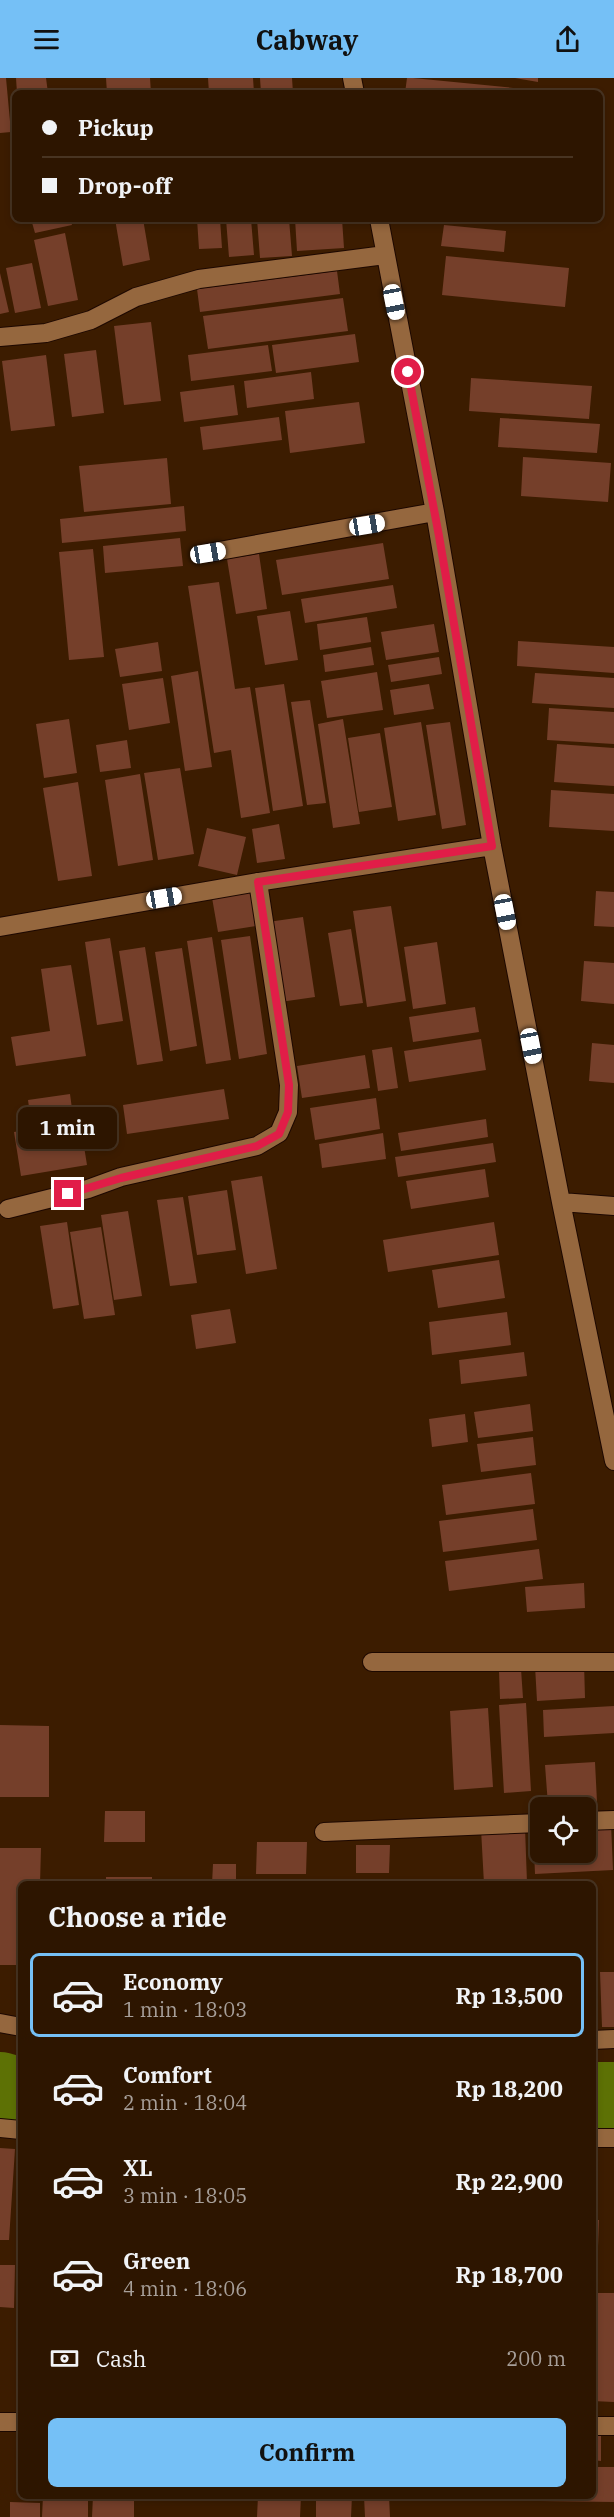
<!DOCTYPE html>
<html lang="en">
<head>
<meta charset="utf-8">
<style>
  :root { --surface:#2d1500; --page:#351e0a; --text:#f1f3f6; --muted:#a79f99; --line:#483422; --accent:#75c0f6 }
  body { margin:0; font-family:"IBM Plex Serif",serif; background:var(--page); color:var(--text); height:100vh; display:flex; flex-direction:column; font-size:22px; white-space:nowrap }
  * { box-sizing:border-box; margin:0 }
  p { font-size:20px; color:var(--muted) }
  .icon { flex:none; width:33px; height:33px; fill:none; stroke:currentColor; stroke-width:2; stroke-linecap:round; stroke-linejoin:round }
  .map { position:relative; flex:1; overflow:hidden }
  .sheet { position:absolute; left:18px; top:1803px; width:578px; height:618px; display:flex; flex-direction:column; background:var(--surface); border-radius:9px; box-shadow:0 3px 9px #0003,0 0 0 2px var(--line) }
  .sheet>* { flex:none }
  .guide { position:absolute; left:12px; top:12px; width:591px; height:132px; border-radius:9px; box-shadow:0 3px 9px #0003,0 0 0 2px var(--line); display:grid; align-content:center; height:132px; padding:0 30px; background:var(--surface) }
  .buttons { position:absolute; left:530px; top:1719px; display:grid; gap:12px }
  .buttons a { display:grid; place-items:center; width:66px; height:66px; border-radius:9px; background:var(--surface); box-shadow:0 3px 9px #0003,0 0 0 2px var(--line); font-size:30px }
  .end { position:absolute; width:27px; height:27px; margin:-14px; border:8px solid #e11d48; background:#fff; box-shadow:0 0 0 3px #fff }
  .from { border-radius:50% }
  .bubble { position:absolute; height:42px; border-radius:9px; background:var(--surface); box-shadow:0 3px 9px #0003,0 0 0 2px var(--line); font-size:20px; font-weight:800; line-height:42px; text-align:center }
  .car { position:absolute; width:18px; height:36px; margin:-18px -9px; border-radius:8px; box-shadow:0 0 4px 2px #0007; background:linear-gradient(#fff 24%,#345 0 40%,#fff 0 76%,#345 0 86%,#fff 0) }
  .guide b { display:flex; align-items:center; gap:21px; height:57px; font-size:22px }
  .guide b+b { border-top:2px solid var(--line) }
  .guide i { width:15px; height:15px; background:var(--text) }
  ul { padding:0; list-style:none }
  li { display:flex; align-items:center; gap:18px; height:84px; margin:0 12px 9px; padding:0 18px; border:3px solid transparent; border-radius:9px }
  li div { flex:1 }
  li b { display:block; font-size:22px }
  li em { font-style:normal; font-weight:800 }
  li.on { border-color:var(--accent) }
  li>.icon { width:54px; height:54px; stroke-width:1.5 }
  h2 { padding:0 30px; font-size:27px; line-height:72px }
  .pay { display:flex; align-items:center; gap:15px; height:66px; padding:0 30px; font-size:22px }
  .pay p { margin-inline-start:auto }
  .cta { display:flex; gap:12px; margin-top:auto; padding:12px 30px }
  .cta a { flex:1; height:69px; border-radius:9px; background:var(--accent); color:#111; font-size:24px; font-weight:800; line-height:69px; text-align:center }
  header { display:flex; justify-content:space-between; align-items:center; height:78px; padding:0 30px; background:var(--accent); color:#111; font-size:27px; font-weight:800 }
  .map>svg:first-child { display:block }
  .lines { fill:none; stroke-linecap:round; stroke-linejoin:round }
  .river { stroke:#5d7105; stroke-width:70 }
  .building { fill:#753f2a }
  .minor-casing { stroke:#1d0800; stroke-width:20 }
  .minor { stroke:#95673e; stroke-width:18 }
  .route { stroke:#e11d48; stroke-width:8 }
</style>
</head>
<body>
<header><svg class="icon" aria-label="menu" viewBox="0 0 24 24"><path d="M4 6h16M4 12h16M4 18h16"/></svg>Cabway<svg class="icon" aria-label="share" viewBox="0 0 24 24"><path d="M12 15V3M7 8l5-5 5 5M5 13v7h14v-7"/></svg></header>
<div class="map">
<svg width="614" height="2439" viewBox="0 0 614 2439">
  <rect width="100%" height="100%" fill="#3c1c00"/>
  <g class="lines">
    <!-- river -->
    <path class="river" d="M0 2009 21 2015
      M592 2019H614"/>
  </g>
  <!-- building -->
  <path class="building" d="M0 0H6L11 54 0 55Z
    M16 0H46L48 15H17Z
    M106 0H150L151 15H107Z
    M208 0H253L254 15H209Z
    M260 0H292L293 15H261Z
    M407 0H413L534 12 533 15H405Z
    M515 0H538V4Z
    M31 141H70L72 147 35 155Z
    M115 141H143L150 182 123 188Z
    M197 141H220L222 170 199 171Z
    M226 141H251L254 177 229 179Z
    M257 141H289L292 178 260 180Z
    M295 141H342L344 170 297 173Z
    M492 141H525L524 146Z
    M444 147 506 153 504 174 441 168Z
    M65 155 78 222 48 228 34 162Z
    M446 178 569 190 565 229 442 217Z
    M32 185 41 230 15 235 6 190Z
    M337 193 340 216 200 234 197 211Z
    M0 195 9 234 0 236Z
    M343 220 348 253 208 271 203 238Z
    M151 244 161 323 124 327 114 248Z
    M355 256 359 284 276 295 272 267Z
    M268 267 272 293 191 303 188 277Z
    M96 272 104 335 72 339 64 276Z
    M46 277 55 348 11 353 2 283Z
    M311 294 314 321 247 330 244 303Z
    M471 300 592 308 589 341 469 333Z
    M234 307 238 337 184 344 180 314Z
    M359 324 365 365 290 375 285 333Z
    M279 339 282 362 203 372 200 349Z
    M500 340 600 346 597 375 498 369Z
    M523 379 611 385 608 424 521 418Z
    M167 380 171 426 84 434 79 388Z
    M184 428 186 453 62 465 60 441Z
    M180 460 183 488 105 495 103 468Z
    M383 465 389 501 282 517 276 482Z
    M93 471 104 579 69 582 59 474Z
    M259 476 267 531 236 536 227 481Z
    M219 504 235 611 250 609 270 735 241 740 231 672 214 675 188 508Z
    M393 507 397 530 305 545 301 521Z
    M290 533 298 582 265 587 257 538Z
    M367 539 371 564 320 572 317 546Z
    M434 546 439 574 386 582 381 554Z
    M518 563 614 569V595L517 588Z
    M158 564 162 593 120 599 115 571Z
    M371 569 374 587 325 594 323 577Z
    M439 579 442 596 391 604 388 587Z
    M198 593 212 689 185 693 171 598Z
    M377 594 383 632 327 640 321 603Z
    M535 595 614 600V630L532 625Z
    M163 600 170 645 129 652 122 606Z
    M284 606 303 728 273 733 255 610Z
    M429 606 434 631 394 637 390 612Z
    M310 622 326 725 307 727 291 624Z
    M549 630 614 634V666L547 662Z
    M69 641 77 695 44 700 36 646Z
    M343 641 360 746 333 750 318 646Z
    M421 644 436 737 398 743 384 650Z
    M450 644 466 747 442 751 426 647Z
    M380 655 392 729 359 734 348 660Z
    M127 662 131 690 100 694 96 667Z
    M557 666 614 670V708L554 704Z
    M180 690 194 776 158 782 144 695Z
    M140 696 153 782 118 788 105 702Z
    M78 704 92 798 58 803 43 710Z
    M551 712 614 716V753L549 749Z
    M279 746 285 781 257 785 252 751Z
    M207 750 246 759 237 797 198 788Z
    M251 808 256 848 218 854 211 814Z
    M596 813 614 814V849L594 848Z
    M391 828 406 923 367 929 353 833Z
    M303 839 315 919 280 924 268 844Z
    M351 851 363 925 340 928 328 855Z
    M250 858 267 976 239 981 221 862Z
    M212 859 231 982 206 986 187 863Z
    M110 860 123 943 97 947 85 864Z
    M437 864 446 926 413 931 404 869Z
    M145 869 163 983 137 987 119 873Z
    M182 870 197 968 170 973 155 874Z
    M584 883 614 885V926L581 923Z
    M71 887 86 978 16 988 11 959 50 953 41 891Z
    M475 929 479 954 413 964 409 939Z
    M481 961 486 992 409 1004 404 973Z
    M592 965 614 967V1005L589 1003Z
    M392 969 398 1010 378 1013 372 972Z
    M365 977 370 1010 302 1020 297 988Z
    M224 1011 229 1041 127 1056 123 1027Z
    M70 1016 73 1038 31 1044 28 1022Z
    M376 1020 380 1051 315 1062 310 1030Z
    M486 1041 488 1059 401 1073 398 1055Z
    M80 1043 87 1087 21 1098 14 1054Z
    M383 1055 386 1081 322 1090 319 1066Z
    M493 1065 496 1084 398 1099 395 1079Z
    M485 1091 489 1119 411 1131 406 1103Z
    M262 1098 277 1191 246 1196 231 1103Z
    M227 1112 236 1172 197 1177 188 1118Z
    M183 1119 197 1205 170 1208 157 1122Z
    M128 1133 142 1218 114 1222 101 1137Z
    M67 1144 79 1227 53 1231 40 1148Z
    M494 1144 499 1177 388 1194 383 1162Z
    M101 1149 115 1237 84 1241 70 1154Z
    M499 1182 505 1220 438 1230 432 1192Z
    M230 1231 236 1265 196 1271 191 1237Z
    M507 1234 511 1267 432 1277 429 1244Z
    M524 1274 527 1298 461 1306 459 1282Z
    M530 1326 533 1353 478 1360 474 1334Z
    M465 1336 468 1364 432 1369 429 1341Z
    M533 1359 536 1387 481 1394 477 1366Z
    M531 1395 535 1426 446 1437 442 1407Z
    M533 1431 537 1462 443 1474 439 1443Z
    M539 1471 543 1501 449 1513 445 1483Z
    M584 1505 585 1530 527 1534 525 1509Z
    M584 1585 585 1620 537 1623 535 1588Z
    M521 1591 523 1620 500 1621 499 1593Z
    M526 1625 531 1713 504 1715 499 1627Z
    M614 1628V1655L544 1659 543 1632Z
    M488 1630 493 1709 454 1712 450 1633Z
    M0 1647 49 1648V1719H0Z
    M595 1684 597 1724 548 1727 545 1687Z
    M105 1733H145V1764H104Z
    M611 1746 613 1792 535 1796 533 1750H540V1774H585V1747Z
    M525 1749 527 1805 484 1806 481 1751Z
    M257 1764H307L306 1796H256Z
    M356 1767H390L389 1795H356Z
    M0 1770H41L40 1806H21V1887H0Z
    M213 1786H236V1806H212Z
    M106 1799H152V1806H106Z
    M294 1801 389 1802V1806H294Z
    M600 1894H614V1949H602Z
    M0 2070 15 2071 9 2162H0Z
    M592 2142H599L598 2169 592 2168Z
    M592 2177H598L597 2207H592Z
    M0 2187H15L14 2230 0 2229Z
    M592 2215H614V2324L592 2323Z
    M592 2354 601 2355V2383L592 2382Z
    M592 2389H614V2424L539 2423V2418H592Z
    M43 2418H88V2439H42Z
    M93 2418H134V2439H92Z
    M258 2418H301L300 2439H257Z
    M316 2418H352L351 2439H316Z
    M364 2418H389L390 2439H365Z
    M10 2424 40 2425V2439H10Z"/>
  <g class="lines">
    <defs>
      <path id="minor" d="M352 0 355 15
        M379 141 435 434 492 768 561 1124 614 1383
        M0 259 46 255 91 242 136 219 199 201 385 177
        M208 475 435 434
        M0 849 258 804 492 768
        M561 1124 614 1128
        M8 1131 88 1111 121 1099 257 1068 279 1055 288 1034 289 1007 258 804
        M372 1584H614
        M585 1743 614 1742
        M324 1754 540 1745
        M0 1945 21 1949
        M592 1962 614 1961
        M0 2050 21 2052
        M592 2060H614
        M0 2344H21
        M592 2348H614"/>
    </defs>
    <!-- minor casing -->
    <use href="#minor" class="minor-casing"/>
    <!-- minor -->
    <use href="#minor" class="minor"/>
  </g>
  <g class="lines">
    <!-- route -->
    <path class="route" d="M68 1116 121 1100 257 1068 279 1056 288 1034 289 1007 258 804 492 768 439 458 408 294"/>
  </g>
</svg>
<div class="buttons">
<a><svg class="icon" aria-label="locate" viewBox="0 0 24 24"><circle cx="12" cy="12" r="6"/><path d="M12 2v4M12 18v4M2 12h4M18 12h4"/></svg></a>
</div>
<i class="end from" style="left:408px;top:294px"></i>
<i class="end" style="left:68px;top:1116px"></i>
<div class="bubble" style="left:18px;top:1029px;width:99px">1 min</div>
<i class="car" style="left:394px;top:224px;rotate:169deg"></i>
<i class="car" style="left:367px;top:447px;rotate:80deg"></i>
<i class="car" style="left:208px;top:475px;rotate:80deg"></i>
<i class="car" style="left:164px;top:820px;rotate:80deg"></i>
<i class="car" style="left:505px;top:834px;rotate:169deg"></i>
<i class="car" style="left:531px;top:968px;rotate:169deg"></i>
<div class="guide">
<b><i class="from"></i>Pickup</b>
<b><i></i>Drop-off</b>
</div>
<section class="sheet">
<h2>Choose a ride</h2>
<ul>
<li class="on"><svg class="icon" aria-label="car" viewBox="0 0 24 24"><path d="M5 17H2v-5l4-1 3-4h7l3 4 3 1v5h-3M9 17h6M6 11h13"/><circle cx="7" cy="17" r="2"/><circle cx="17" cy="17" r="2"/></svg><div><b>Economy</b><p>1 min · 18:03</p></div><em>Rp 13,500</em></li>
<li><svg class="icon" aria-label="car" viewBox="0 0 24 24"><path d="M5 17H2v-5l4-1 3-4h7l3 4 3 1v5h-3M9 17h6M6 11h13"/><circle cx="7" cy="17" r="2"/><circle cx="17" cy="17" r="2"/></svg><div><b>Comfort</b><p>2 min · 18:04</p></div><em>Rp 18,200</em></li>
<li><svg class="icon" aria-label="car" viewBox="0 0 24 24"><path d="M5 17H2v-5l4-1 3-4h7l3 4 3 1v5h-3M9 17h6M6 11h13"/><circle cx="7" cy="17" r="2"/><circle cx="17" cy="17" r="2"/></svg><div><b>XL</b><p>3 min · 18:05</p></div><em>Rp 22,900</em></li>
<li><svg class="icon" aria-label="car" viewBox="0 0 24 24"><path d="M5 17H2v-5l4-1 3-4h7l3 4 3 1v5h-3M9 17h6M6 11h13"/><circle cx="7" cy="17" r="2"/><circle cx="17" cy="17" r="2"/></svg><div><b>Green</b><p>4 min · 18:06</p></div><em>Rp 18,700</em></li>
</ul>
<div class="pay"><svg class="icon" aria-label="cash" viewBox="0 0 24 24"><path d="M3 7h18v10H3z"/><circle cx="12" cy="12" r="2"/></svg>Cash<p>200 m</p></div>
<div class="cta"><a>Confirm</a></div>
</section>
</div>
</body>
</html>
